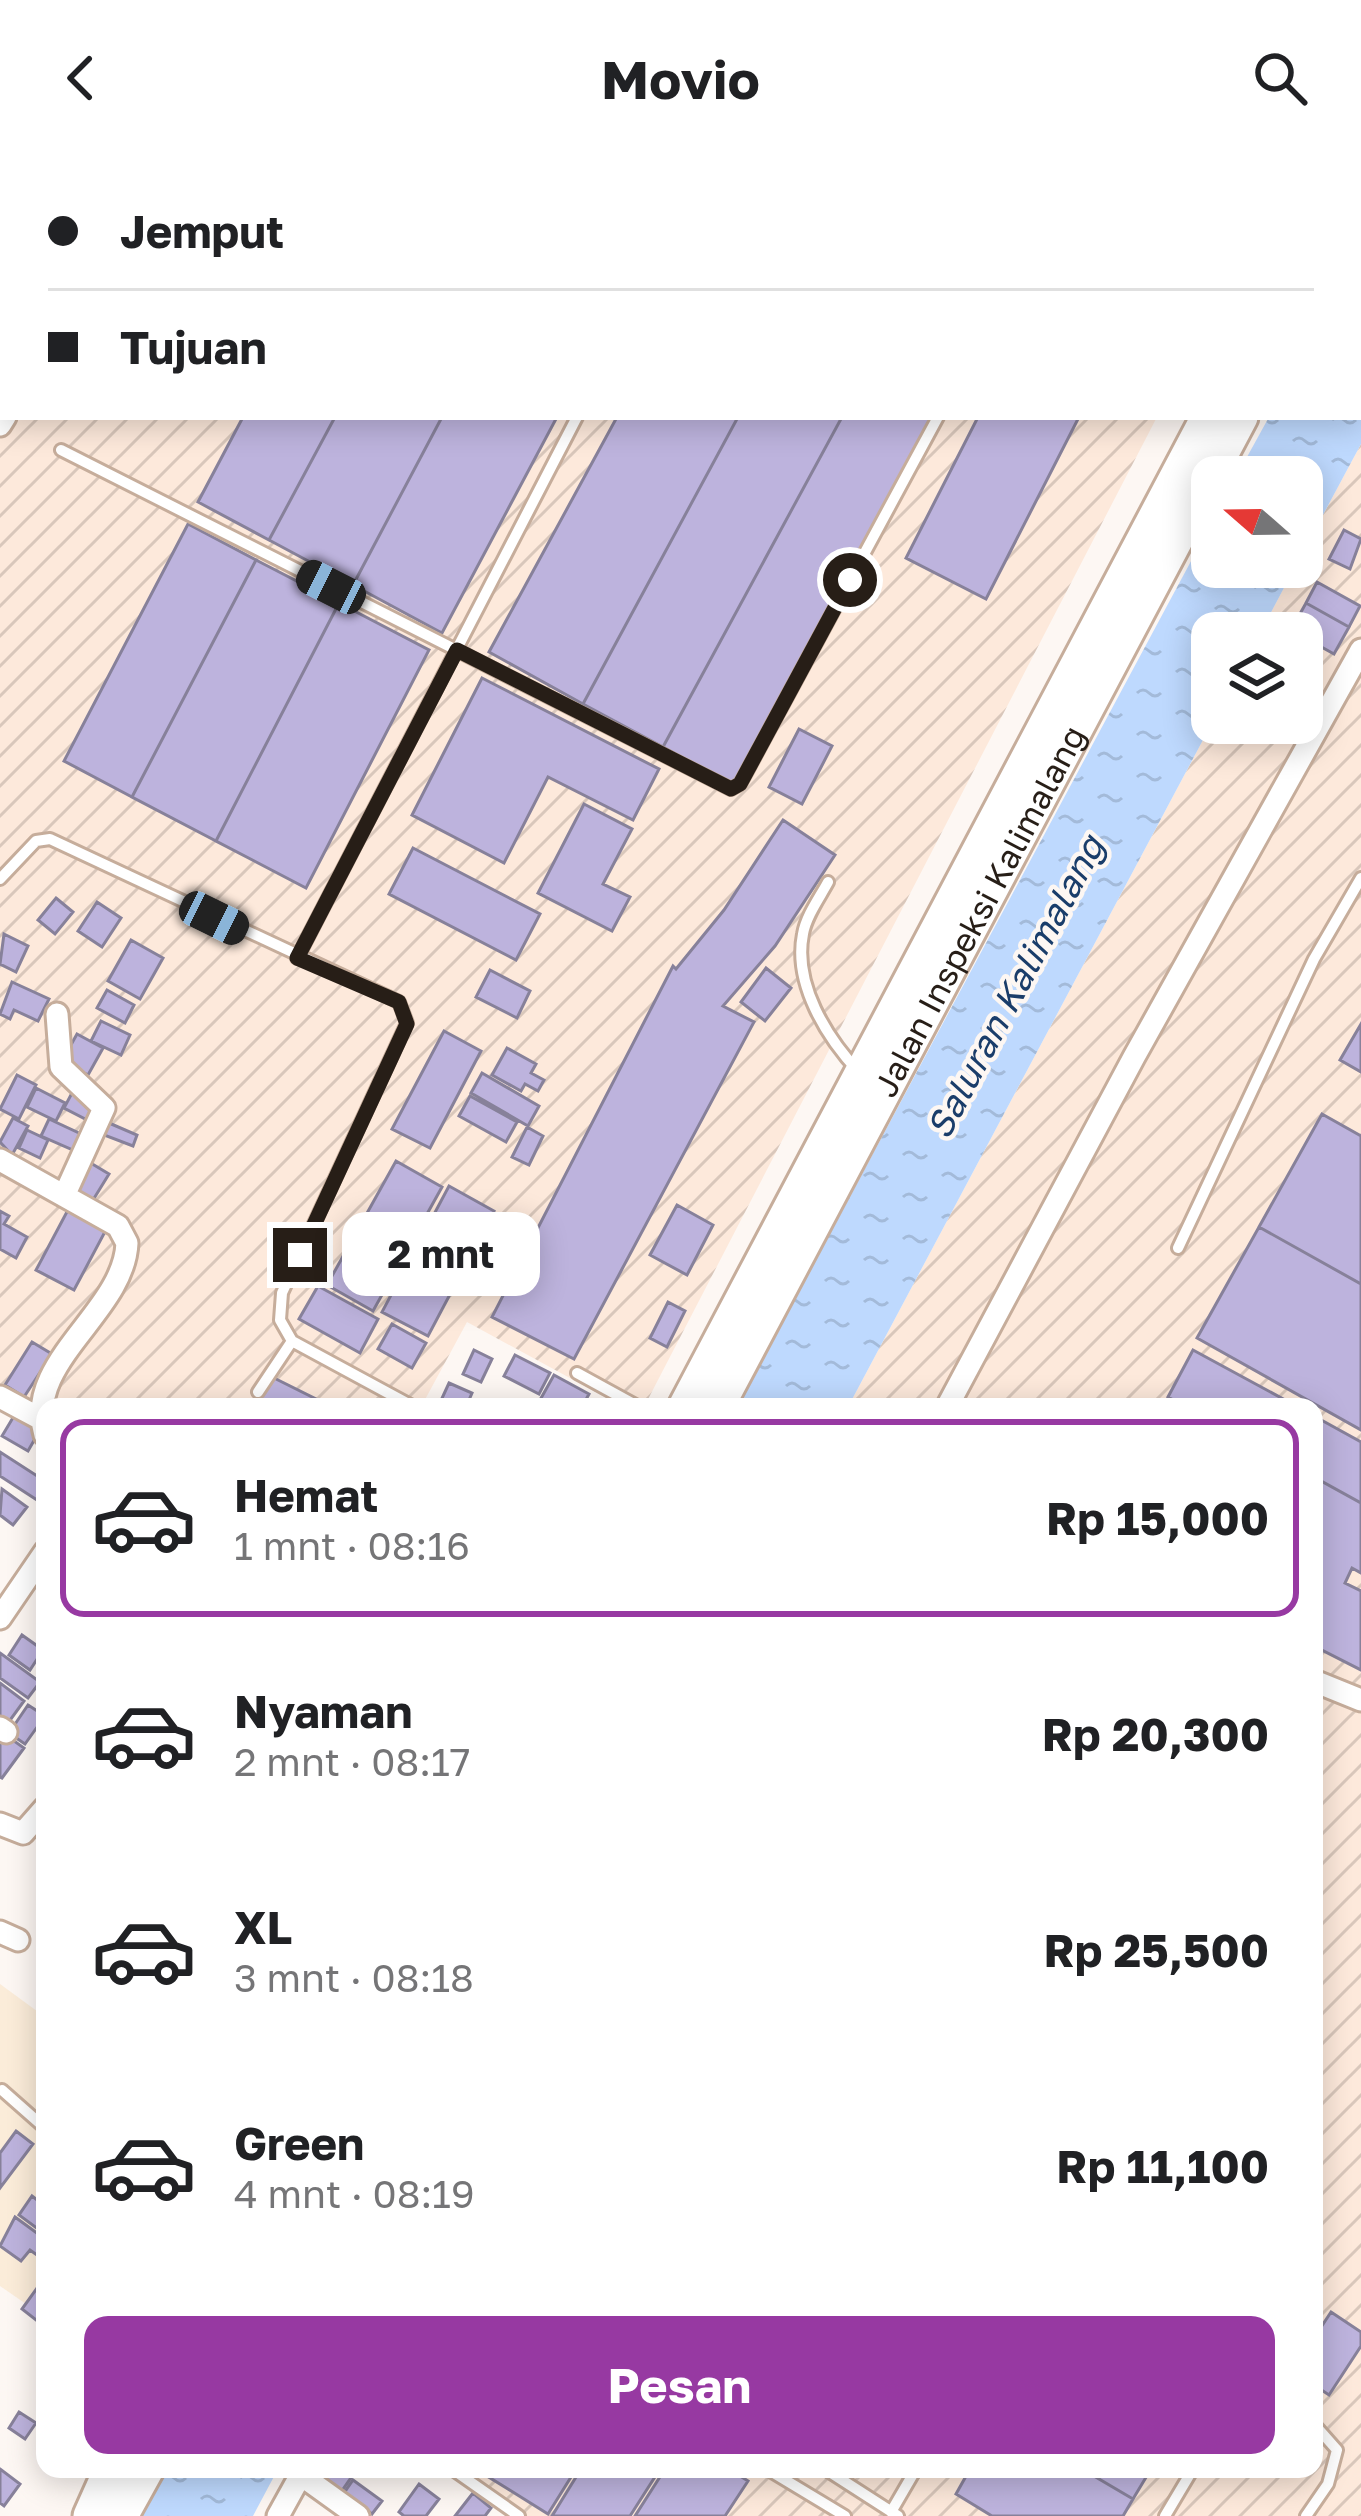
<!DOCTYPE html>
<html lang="id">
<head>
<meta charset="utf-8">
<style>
  :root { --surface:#fff; --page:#f2f2f2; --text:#202124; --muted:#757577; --line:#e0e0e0; --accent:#9739a2 }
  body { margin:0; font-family:"Golos Text",sans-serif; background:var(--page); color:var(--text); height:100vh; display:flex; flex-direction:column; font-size:45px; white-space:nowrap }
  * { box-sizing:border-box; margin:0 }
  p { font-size:39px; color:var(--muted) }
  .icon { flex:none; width:66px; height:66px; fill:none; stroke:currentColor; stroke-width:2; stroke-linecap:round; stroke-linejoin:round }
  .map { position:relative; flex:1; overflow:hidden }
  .details { position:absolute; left:36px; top:1242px; width:1287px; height:1080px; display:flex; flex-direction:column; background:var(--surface); border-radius:24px; box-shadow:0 6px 30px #0003 }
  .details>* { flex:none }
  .hud { position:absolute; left:0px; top:0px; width:1362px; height:264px; box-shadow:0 6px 30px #0003; display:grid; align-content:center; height:264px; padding:0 48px; background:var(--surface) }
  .needle { width:78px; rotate:290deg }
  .buttons { position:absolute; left:1191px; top:300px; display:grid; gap:24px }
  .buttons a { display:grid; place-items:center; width:132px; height:132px; border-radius:24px; background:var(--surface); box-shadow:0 6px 30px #0003; font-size:60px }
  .end { position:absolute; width:54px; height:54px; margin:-27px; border:15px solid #271e17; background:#fff; box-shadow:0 0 0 6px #fff }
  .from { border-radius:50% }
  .bubble { position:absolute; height:84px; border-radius:24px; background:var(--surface); box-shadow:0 6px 30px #0003; font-size:39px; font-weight:700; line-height:84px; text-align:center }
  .car { position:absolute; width:36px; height:72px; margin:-36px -18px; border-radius:15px; box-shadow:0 0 9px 3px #0007; background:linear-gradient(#222 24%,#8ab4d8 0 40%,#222 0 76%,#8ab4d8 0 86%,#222 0) }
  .hud b { display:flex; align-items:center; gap:42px; height:114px; font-size:45px }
  .hud b+b { border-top:3px solid var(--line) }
  .hud i { width:30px; height:30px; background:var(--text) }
  ul { padding:21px 0 0; list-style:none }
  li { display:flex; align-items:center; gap:36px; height:198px; margin:0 24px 18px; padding:0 24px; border:6px solid transparent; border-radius:24px }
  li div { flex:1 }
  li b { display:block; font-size:45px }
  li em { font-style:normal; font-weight:700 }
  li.selected { border-color:var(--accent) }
  li>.icon { width:108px; height:108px; stroke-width:1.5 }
  .button { display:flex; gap:24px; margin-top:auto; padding:24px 48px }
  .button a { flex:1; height:138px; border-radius:24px; background:var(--accent); color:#fff; font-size:48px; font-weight:700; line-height:138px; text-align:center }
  header { display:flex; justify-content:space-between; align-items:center; height:156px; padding:0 48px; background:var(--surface); font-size:54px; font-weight:700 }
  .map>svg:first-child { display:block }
  .commercial { fill:#fbecd9 }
  .industrial { fill:url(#industrial-furrows) }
  .water { fill:url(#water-ripples) }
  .building { fill:#bdb3dd; stroke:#87819a; stroke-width:3 }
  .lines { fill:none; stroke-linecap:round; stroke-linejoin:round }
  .lane-casing { stroke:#c6ad9b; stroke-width:16 }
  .street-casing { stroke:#c6ad9b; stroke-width:27 }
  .primary-casing { stroke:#c6ad9b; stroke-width:39 }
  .lane { stroke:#fff; stroke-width:10 }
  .street { stroke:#fff; stroke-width:21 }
  .primary { stroke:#fff; stroke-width:33 }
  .route { stroke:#271e17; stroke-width:15 }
  .labels { text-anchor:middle; stroke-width:9; stroke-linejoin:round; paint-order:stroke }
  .street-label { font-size:33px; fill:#271e17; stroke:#fdf7f3 }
  .water-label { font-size:36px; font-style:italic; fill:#1a3d6a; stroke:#fdf7f3 }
</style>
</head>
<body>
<header><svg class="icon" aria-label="back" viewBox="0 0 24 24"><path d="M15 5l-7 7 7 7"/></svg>Movio<svg class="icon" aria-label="search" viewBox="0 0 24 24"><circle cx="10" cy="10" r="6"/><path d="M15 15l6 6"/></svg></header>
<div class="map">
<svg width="1361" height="2360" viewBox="0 0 1361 2360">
  <defs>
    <pattern id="industrial-furrows" width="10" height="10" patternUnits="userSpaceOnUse" patternTransform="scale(3)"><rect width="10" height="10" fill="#fde9db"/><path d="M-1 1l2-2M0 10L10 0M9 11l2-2" fill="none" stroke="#d9c7bb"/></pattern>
    <pattern id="water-ripples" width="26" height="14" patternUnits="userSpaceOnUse" patternTransform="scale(3)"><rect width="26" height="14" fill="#bed9fe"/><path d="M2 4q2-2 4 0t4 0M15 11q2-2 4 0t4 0" fill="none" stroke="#a3bad9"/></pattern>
  </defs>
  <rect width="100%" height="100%" fill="#fdf7f3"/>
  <!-- commercial -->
  <path class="commercial" d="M0 1828 45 1861V2161L0 2130Z"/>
  <!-- industrial -->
  <path class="industrial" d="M0 0H1214L3 3V261H1157L644 1251H623L467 1166 421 1251H45V1296L25 1245 0 1229Z
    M1361 288V2360H508L446 2313H1314V1251H848L1212 567H1302V477H1260L1295 411H1302V398Z"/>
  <!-- water -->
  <path class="water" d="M1361 89V288L1302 398V321H1236L1269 261H1359Z
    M1212 366V411H1295L1260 477H1212V567L848 1251H737Z
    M167 2313H278L253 2360H142Z"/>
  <!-- building -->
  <path class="building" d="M725 0H895L901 3H731Z
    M243 261H335L269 384 198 346Z
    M335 261H442L353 429 269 384Z
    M442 261H557L442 477 353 429Z
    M617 261H738L583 548 489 496Z
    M738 261H842L663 591 583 548Z
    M842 261H936L735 631 663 591Z
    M978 261H1079L986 443 906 402Z
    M188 368 256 404 132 641 64 605Z
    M1344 374 1361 383 1350 413 1329 403Z
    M256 404 339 447 216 685 132 641Z
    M1317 426 1360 450 1349 471 1306 447Z
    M339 447 429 494 306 732 216 685Z
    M1306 447 1349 471 1334 498 1291 474Z
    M482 522 659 613 633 664 548 621 504 707 412 659Z
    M799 573 832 590 802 648 769 631Z
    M584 648 632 673 603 728 630 741 612 775 538 737Z
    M783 664 835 699 775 790 723 850 754 866 574 1203 492 1161 673 810 676 813 724 754Z
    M413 692 540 758 516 804 389 738Z
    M56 742 73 756 55 778 38 764Z
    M97 746 121 762 102 791 78 775Z
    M4 778 28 790 16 816 0 808Z
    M131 784 163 802 140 843 108 825Z
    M766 812 791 832 765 865 741 846Z
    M490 814 530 835 517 862 476 841Z
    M12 826 49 843 38 865 14 854 10 863 0 858Z
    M107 834 134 849 125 867 97 852Z
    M101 865 130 879 121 899 91 885Z
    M1361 868V916L1340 904Z
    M444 875 481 895 430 992 392 973Z
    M77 878 103 892 88 919 62 905Z
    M507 892 536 908 531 917 544 924 538 935 525 928 521 935 492 919Z
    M482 917 539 950 528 970 471 937Z
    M17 919 36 929 19 963 0 953Z
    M36 932 65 947 56 965 27 951Z
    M73 935 100 949 91 966 64 952Z
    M470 940 517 966 506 986 459 960Z
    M1322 958 1361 980V1128L1259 1071Z
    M13 962 28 970 12 999 0 986Z
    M49 963 81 978 73 994 41 980Z
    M109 967 137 979 133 990 104 979Z
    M527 971 543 980 529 1009 512 1001Z
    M27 974 48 984 40 1002 19 992Z
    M396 1005 442 1031 373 1155 327 1129Z
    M89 1006 109 1018 93 1044 73 1032Z
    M449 1030 494 1055 428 1180 382 1156Z
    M677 1049 713 1069 687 1119 650 1099Z
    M69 1052 107 1072 74 1134 36 1114Z
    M0 1055 9 1060 4 1068 27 1081 16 1102 0 1093Z
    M1259 1071 1361 1128V1274L1197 1182Z
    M318 1130 378 1163 360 1197 299 1163Z
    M668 1146 685 1155 667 1191 650 1182Z
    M392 1168 426 1187 412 1212 378 1193Z
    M32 1186 52 1198 24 1241 5 1229Z
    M474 1194 492 1203 481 1226 463 1218Z
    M1193 1194 1298 1251H1186L1168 1241Z
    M515 1199 550 1217 539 1238 504 1220Z
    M554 1219 589 1238 582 1251H553L540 1244Z
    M270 1220 330 1250V1251H255Z
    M449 1227 472 1237 466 1251H438Z
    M14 1260 40 1274 28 1295 2 1280Z
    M1314 1260 1361 1286V1347L1314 1321Z
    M0 1296 45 1325 37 1344 0 1320Z
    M1314 1321 1361 1347V1417L1352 1412 1345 1427 1361 1435V1514L1314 1490Z
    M2 1333 27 1351 13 1369 0 1359Z
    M22 1479 43 1494 30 1514 9 1499Z
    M0 1497 40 1526 28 1542 0 1522Z
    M0 1527 24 1545 8 1567 0 1560Z
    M28 1549 45 1560 25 1588 9 1577Z
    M0 1575 24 1592 2 1622 0 1621Z
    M16 1975 33 1988 0 2032V1997Z
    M32 2040 45 2050 42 2076 19 2059Z
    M15 2061 45 2083 37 2099 30 2094 21 2105 0 2090Z
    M45 2121V2171L22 2153Z
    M1331 2156 1361 2176V2190L1329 2239 1314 2229V2182Z
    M19 2256 36 2267 25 2283 9 2272Z
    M0 2313 20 2328 4 2350 0 2347Z
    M332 2313H357L341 2336 324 2324Z
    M492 2313H576L548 2358 487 2320Z
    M581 2313H660L630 2360H552Z
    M665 2313H729L748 2325 725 2360H635Z
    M970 2313H1082L1133 2343 1123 2360H992L956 2338Z
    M1082 2313H1151L1133 2343Z
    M353 2324 382 2345 372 2358 344 2337Z
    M419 2328 439 2343 426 2360H404L399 2356Z
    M473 2337 491 2352 485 2360H455Z"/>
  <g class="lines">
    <defs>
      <path id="lane" d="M706 0 712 3
        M61 294 731 633 740 628 938 261
        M0 723 36 685 50 683 399 846 407 867 282 1137 280 1164 292 1185 414 1251
        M828 726C820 741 806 760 803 778 793 828 827 882 859 916
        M297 802 577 261
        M1178 1092 1314 803 1361 722
        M577 1217 639 1251
        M258 1236 292 1185
        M2 1934 45 1972
        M452 2313 519 2360
        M767 2313 845 2360
        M825 2313 898 2360
        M891 2356 916 2313
        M1165 2360 1193 2313
        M1306 2360 1328 2328 1337 2294 1314 2268"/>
      <path id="street" d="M321 3 322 0
        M0 123 3 125
        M0 269 5 261
        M57 858 61 911 104 952 64 1040
        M0 1004 118 1070 127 1087C124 1157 23 1205 45 1279
        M0 1241 41 1263
        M947 1251 1134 901 1361 494
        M0 1462 45 1396
        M1314 1525 1361 1544
        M0 1572 6 1576
        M0 1668 23 1677 45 1652
        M0 1776 18 1784
        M301 2319 358 2360
        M278 2360 304 2313"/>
      <g id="primary">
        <path d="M1341 3 1342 0"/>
        <path d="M1359 30 1361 26"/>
        <path d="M685 1251 1208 261"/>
        <path id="s1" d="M717 1251 1241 261"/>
        <path d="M90 2360 111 2313"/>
        <path d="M121 2360 147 2313"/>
      </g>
    </defs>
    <!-- lane casing -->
    <use href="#lane" class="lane-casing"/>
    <!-- street casing -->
    <use href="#street" class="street-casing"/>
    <!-- primary casing -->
    <use href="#primary" class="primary-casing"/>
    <!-- lane -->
    <use href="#lane" class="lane"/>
    <!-- street -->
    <use href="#street" class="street"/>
    <!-- primary -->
    <use href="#primary" class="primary"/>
  </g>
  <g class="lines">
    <!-- route -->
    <path class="route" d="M300 1099 407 868 399 846 297 802 457 494 731 633 740 628 850 424"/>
  </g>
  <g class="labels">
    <!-- street labels -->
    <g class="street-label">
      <text dy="12" stroke="none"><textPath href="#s1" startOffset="561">Jalan Inspeksi Kalimalang</textPath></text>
    </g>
    <!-- water labels -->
    <g class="water-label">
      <text transform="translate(1015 831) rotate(-62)" y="13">Saluran Kalimalang</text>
    </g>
  </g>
</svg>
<div class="buttons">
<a><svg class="needle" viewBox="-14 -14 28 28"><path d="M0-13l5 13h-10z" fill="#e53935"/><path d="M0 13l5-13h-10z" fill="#757577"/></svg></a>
<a><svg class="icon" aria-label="layers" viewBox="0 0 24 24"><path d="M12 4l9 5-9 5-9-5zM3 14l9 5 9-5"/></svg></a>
</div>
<i class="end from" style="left:850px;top:424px"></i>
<i class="end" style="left:300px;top:1099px"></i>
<div class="bubble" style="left:342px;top:1056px;width:198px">2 mnt</div>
<i class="car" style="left:331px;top:431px;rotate:297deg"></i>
<i class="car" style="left:214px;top:762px;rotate:116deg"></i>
<div class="hud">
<b><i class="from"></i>Jemput</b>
<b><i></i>Tujuan</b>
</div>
<section class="details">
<ul>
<li class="selected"><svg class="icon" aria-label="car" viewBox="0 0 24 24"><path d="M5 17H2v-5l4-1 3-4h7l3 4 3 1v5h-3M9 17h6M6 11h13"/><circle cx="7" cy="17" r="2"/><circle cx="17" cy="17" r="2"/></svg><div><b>Hemat</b><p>1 mnt · 08:16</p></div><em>Rp 15,000</em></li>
<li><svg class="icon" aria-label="car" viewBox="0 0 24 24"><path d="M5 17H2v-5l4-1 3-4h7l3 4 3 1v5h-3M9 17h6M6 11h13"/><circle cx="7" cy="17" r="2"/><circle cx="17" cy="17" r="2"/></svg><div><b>Nyaman</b><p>2 mnt · 08:17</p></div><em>Rp 20,300</em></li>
<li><svg class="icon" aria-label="car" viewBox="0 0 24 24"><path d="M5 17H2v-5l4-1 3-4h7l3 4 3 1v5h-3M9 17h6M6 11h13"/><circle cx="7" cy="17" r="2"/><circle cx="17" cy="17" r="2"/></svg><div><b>XL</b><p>3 mnt · 08:18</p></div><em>Rp 25,500</em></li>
<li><svg class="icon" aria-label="car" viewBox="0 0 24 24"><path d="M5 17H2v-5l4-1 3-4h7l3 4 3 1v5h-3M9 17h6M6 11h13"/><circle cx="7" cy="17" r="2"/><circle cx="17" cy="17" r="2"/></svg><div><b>Green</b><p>4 mnt · 08:19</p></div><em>Rp 11,100</em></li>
</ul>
<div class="button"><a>Pesan</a></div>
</section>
</div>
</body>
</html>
